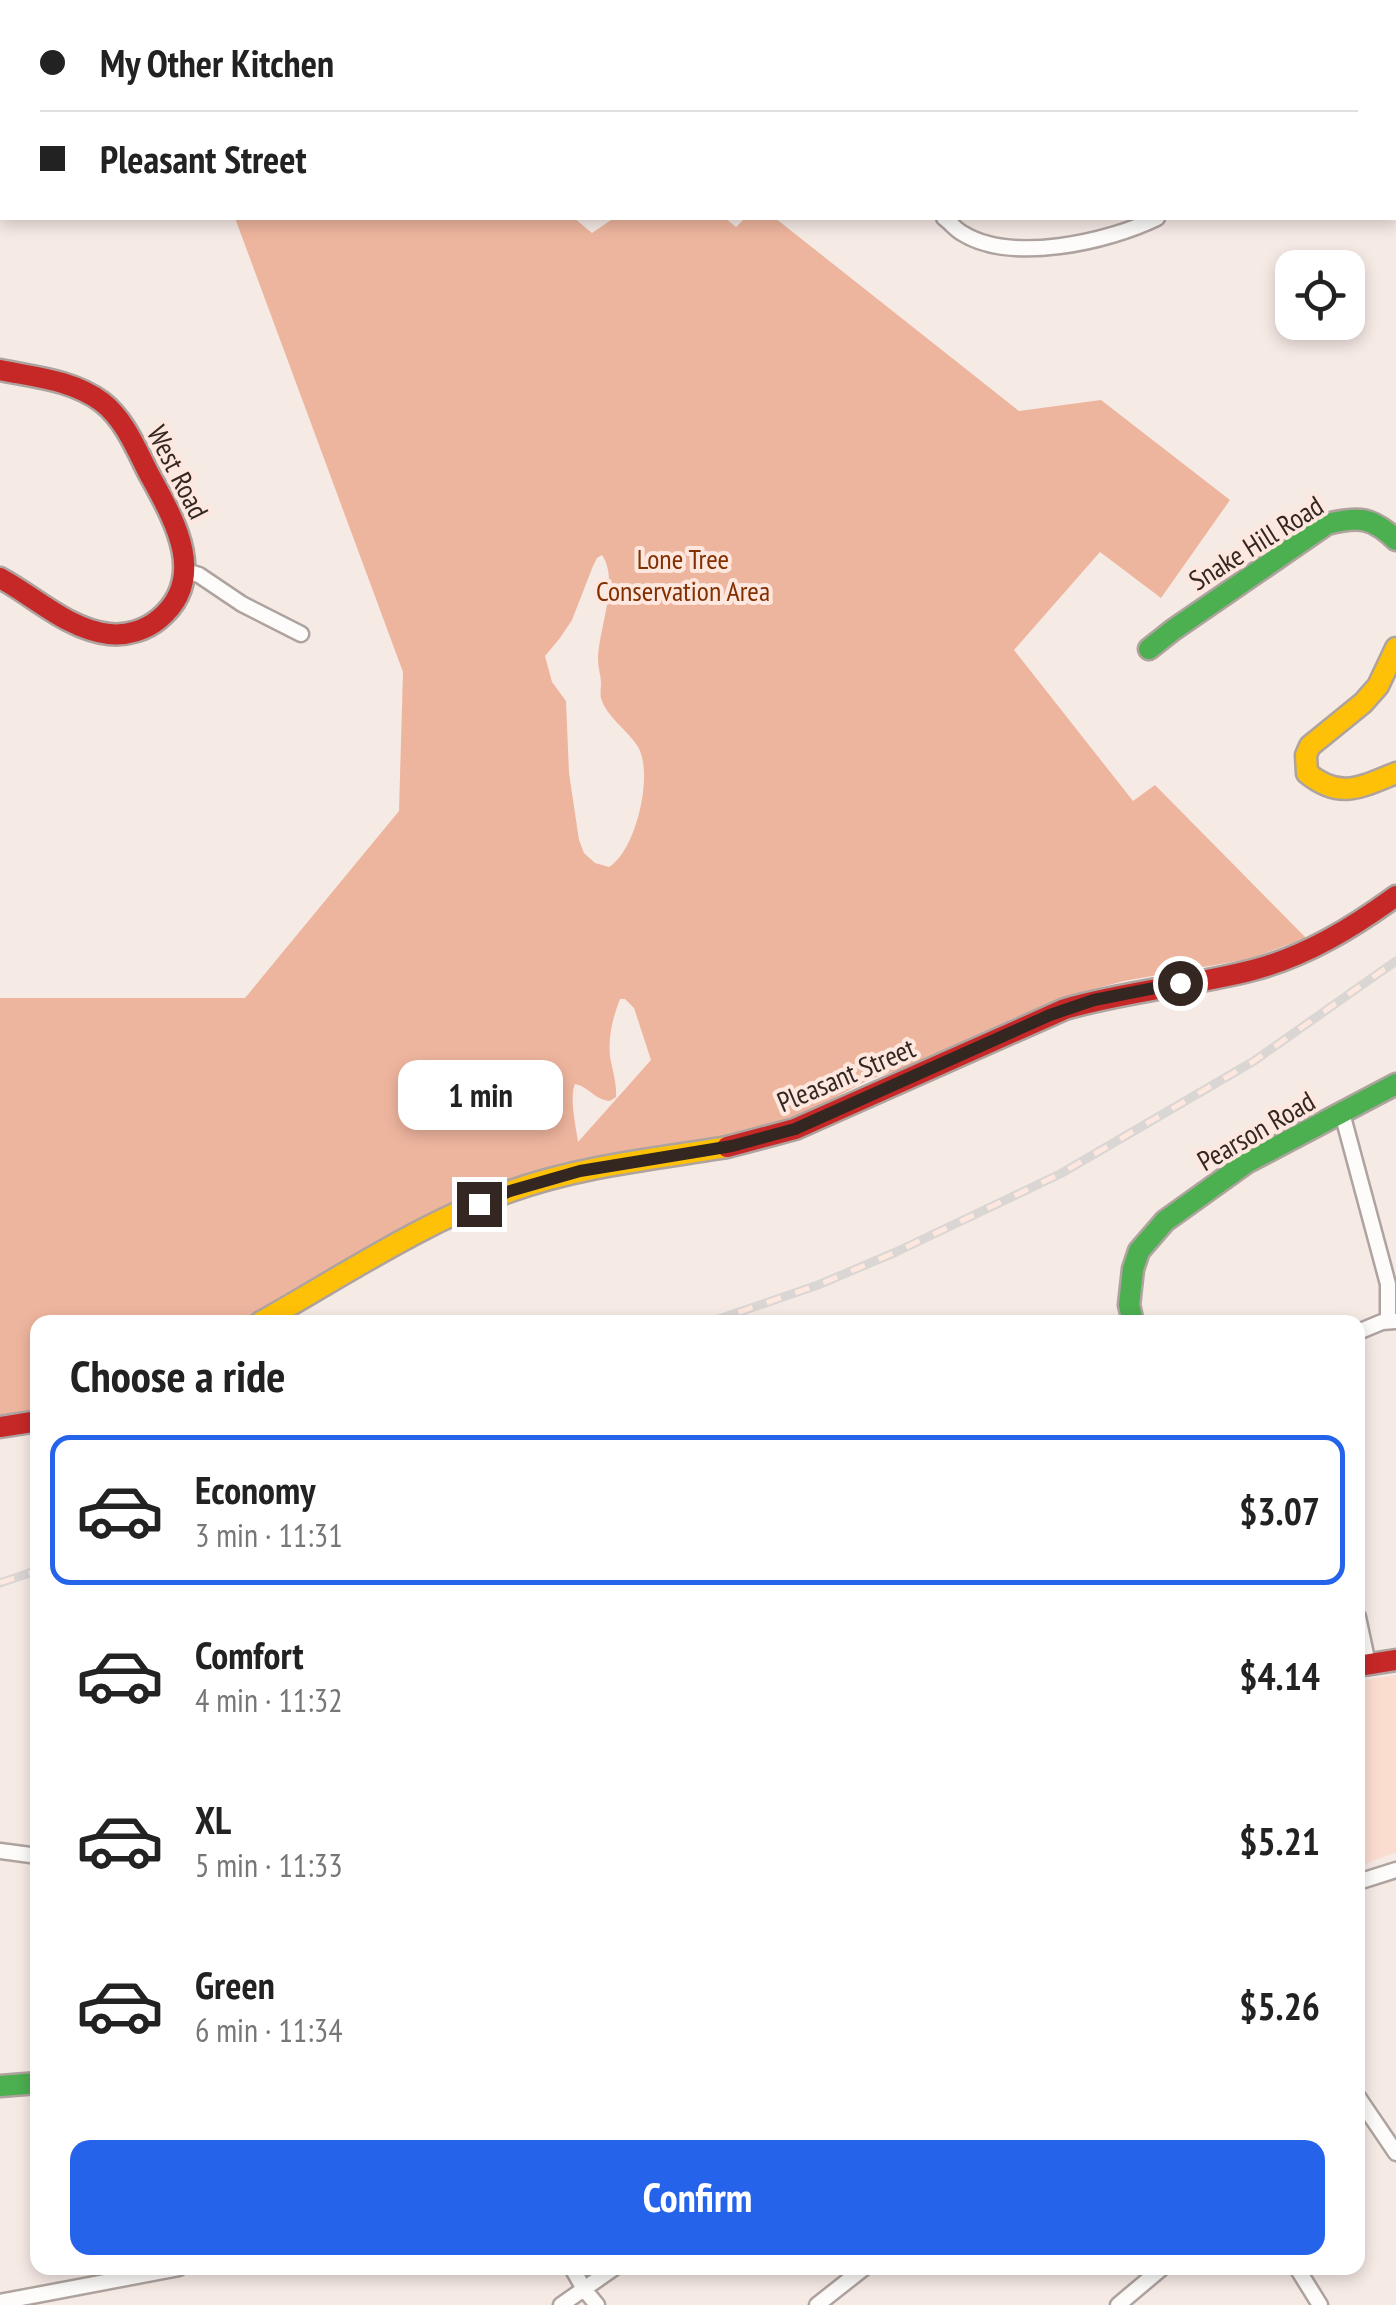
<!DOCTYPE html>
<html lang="en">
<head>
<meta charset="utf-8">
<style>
  :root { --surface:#fff; --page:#f2f2f2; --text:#222; --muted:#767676; --line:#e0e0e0; --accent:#2563eb }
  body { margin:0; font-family:"PT Sans Narrow",sans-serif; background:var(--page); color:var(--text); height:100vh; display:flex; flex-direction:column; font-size:38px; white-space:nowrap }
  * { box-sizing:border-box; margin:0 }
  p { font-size:32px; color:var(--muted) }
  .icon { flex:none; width:55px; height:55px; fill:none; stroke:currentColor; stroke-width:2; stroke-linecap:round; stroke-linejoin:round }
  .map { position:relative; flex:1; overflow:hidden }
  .sheet { position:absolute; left:30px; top:1315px; width:1335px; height:960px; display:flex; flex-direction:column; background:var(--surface); border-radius:20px; box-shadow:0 5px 15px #0003 }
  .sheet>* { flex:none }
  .hud { position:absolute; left:0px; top:0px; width:1398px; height:220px; box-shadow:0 5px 15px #0003; display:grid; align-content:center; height:220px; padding:0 40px; background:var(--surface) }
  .fabs { position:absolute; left:1275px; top:250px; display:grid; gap:20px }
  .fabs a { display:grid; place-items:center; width:90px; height:90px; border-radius:20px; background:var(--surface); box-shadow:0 5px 15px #0003; font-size:50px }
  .end { position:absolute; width:45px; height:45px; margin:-22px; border:12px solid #342721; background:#fff; box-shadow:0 0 0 5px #fff }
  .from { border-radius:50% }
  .bubble { position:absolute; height:70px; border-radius:20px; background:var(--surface); box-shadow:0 5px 15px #0003; font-size:32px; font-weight:800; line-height:70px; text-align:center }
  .hud b { display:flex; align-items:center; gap:35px; height:95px; font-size:38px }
  .hud b+b { border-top:2px solid var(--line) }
  .hud i { width:25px; height:25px; background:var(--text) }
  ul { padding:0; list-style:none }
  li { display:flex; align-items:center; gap:30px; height:150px; margin:0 20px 15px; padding:0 20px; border:5px solid transparent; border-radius:20px }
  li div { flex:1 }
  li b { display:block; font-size:38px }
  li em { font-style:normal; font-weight:800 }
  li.current { border-color:var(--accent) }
  li>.icon { width:90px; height:90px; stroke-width:1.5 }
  h2 { padding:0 40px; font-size:45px; line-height:120px }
  .cta { display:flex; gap:20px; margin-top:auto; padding:20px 40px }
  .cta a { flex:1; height:115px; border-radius:20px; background:var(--accent); color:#fff; font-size:40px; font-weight:800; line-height:115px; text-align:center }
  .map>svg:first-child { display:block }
  .green { fill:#fbddd0 }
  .forest { fill:#eeb59e; fill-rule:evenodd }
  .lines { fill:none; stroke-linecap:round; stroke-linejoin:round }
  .street-casing { stroke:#aea39e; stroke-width:19 }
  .fast-casing { stroke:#aea39e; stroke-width:25 }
  .slow-casing { stroke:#aea39e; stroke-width:25 }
  .jam-casing { stroke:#aea39e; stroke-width:25 }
  .street { stroke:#fefcfb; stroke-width:14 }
  .fast { stroke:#4caf50; stroke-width:20 }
  .slow { stroke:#ffc107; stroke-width:20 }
  .jam { stroke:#c62828; stroke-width:20 }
  .rail-casing { stroke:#d9d6d4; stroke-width:9 }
  .rail { stroke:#fde7de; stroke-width:5; stroke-dasharray:15; stroke-linecap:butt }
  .route { stroke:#342721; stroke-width:12 }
  .labels { text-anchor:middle; stroke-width:8; stroke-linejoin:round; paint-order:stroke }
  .street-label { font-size:28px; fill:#342721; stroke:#fde7de }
  .park-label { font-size:28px; fill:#823002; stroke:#fde7de }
</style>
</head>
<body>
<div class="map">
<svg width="1396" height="2305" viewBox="0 0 1396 2305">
  <rect width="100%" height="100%" fill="#f6eae5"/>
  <!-- green -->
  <path class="green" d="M1396 1675V1852L1358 1867V1681Z"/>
  <!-- forest -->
  <path class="forest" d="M0 0H432L430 2H2V52L0 51Z
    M235 218H574L592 233 614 218H725L736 227 745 218H775L1019 411 1101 400 1230 500 1161 598 1100 552 1014 650 1133 801 1155 785 1306 938 1249 959 1124 981 1075 994 1028 1012 904 1068 868 1080 806 1113 758 1130 506 1182 426 1217 239 1322H38L37 1410 0 1415V998H245L399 811 403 672ZM602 555C620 581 598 630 598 660 598 668 601 676 601 683 601 686 600 696 601 698 607 718 628 730 638 747 654 774 636 851 609 867L595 863 584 853 579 840 569 773 566 701 552 682 545 656 560 638 572 620 593 566 597 558ZM620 999H625L634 1008 651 1060 578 1142C576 1126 569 1098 575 1084 589 1087 595 1100 610 1101L616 1097C617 1082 612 1070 610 1056 608 1036 613 1017 620 999Z"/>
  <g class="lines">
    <defs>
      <path id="street" d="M1238 0 1241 2
        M1060 2 1062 0
        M944 218C950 222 955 229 962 233 1011 264 1108 242 1157 218
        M183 570 199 575 242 604 301 634
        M1342 1113 1388 1284V1321
        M1358 1332 1382 1322 1395 1321
        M1358 1617 1368 1664
        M0 1851 38 1856
        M1358 1882 1396 1870
        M1358 2097 1396 2153
        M572 2268 584 2289 597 2305
        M1297 2268 1320 2305
        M0 2302 179 2268
        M561 2305 614 2268
        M817 2305 864 2268
        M1118 2305 1162 2268"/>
      <path id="fast" d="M1149 649 1173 630 1327 524C1359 516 1372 517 1396 540
        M1133 1322 1129 1305 1133 1269 1139 1251 1165 1221 1246 1163 1396 1084
        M0 2086 38 2083"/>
      <path id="slow" d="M1396 648 1378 686 1363 703 1310 746 1306 755 1307 773C1340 800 1361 787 1396 773
        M261 1322C341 1277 424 1221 511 1191 580 1166 655 1159 727 1147"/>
      <path id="jam" d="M0 370C34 377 73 380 102 402 124 419 136 448 148 472 172 516 210 577 159 619 146 630 127 636 109 634 69 630 34 596 0 578
        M727 1147 795 1129 1065 1009C1127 991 1191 986 1253 970 1306 956 1352 928 1396 896
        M0 1427 38 1421
        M1358 1666 1396 1660"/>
    </defs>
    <!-- street casing -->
    <use href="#street" class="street-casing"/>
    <!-- fast casing -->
    <use href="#fast" class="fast-casing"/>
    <!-- slow casing -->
    <use href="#slow" class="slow-casing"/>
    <!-- jam casing -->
    <use href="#jam" class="jam-casing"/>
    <!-- street -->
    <use href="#street" class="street"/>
    <!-- fast -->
    <use href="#fast" class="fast"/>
    <!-- slow -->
    <use href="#slow" class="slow"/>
    <!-- jam -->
    <use href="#jam" class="jam"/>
    <defs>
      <path id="rail" d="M710 1322 818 1285 896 1252 1060 1174 1254 1061 1396 961
        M0 1583 38 1570"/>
    </defs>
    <!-- rail casing -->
    <use href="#rail" class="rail-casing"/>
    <!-- rail -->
    <use href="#rail" class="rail"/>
  </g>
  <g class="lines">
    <!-- route -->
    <path class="route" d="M479 1204 510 1191 580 1171 732 1146 795 1129 1050 1015 1094 1000 1180 983"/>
  </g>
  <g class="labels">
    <!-- street labels -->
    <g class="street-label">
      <text transform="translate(178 472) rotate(63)" y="10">West Road</text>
      <text transform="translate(1256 543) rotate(-32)" y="10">Snake Hill Road</text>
      <text transform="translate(846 1075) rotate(-23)" y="10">Pleasant Street</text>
      <text transform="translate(1256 1131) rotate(-30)" y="10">Pearson Road</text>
    </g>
    <!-- park labels -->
    <g class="park-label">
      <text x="683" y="569">Lone Tree<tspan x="683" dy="32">Conservation Area</tspan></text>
    </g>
  </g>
</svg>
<div class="fabs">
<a><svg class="icon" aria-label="locate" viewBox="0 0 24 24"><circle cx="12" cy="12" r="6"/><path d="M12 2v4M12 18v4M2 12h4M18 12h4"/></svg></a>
</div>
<i class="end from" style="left:1180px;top:983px"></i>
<i class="end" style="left:479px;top:1204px"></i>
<div class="bubble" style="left:398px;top:1060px;width:165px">1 min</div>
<div class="hud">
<b><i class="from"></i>My Other Kitchen</b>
<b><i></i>Pleasant Street</b>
</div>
<section class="sheet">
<h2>Choose a ride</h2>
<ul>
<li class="current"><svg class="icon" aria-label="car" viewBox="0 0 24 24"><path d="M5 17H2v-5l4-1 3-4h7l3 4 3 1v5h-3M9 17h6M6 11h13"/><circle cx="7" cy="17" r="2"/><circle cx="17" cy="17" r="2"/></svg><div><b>Economy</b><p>3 min · 11:31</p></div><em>$3.07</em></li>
<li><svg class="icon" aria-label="car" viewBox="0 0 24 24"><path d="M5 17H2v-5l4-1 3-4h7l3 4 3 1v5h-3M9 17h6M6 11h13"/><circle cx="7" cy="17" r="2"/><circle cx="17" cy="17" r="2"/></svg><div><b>Comfort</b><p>4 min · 11:32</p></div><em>$4.14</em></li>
<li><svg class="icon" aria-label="car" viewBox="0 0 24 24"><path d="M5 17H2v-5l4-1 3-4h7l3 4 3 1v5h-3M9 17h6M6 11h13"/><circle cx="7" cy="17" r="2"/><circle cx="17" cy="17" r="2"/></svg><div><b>XL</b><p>5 min · 11:33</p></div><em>$5.21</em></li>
<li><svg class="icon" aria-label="car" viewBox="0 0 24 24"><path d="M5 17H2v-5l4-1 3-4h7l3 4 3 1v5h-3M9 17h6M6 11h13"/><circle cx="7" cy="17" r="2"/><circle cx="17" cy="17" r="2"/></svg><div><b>Green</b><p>6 min · 11:34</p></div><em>$5.26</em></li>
</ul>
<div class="cta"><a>Confirm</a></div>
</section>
</div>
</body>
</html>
